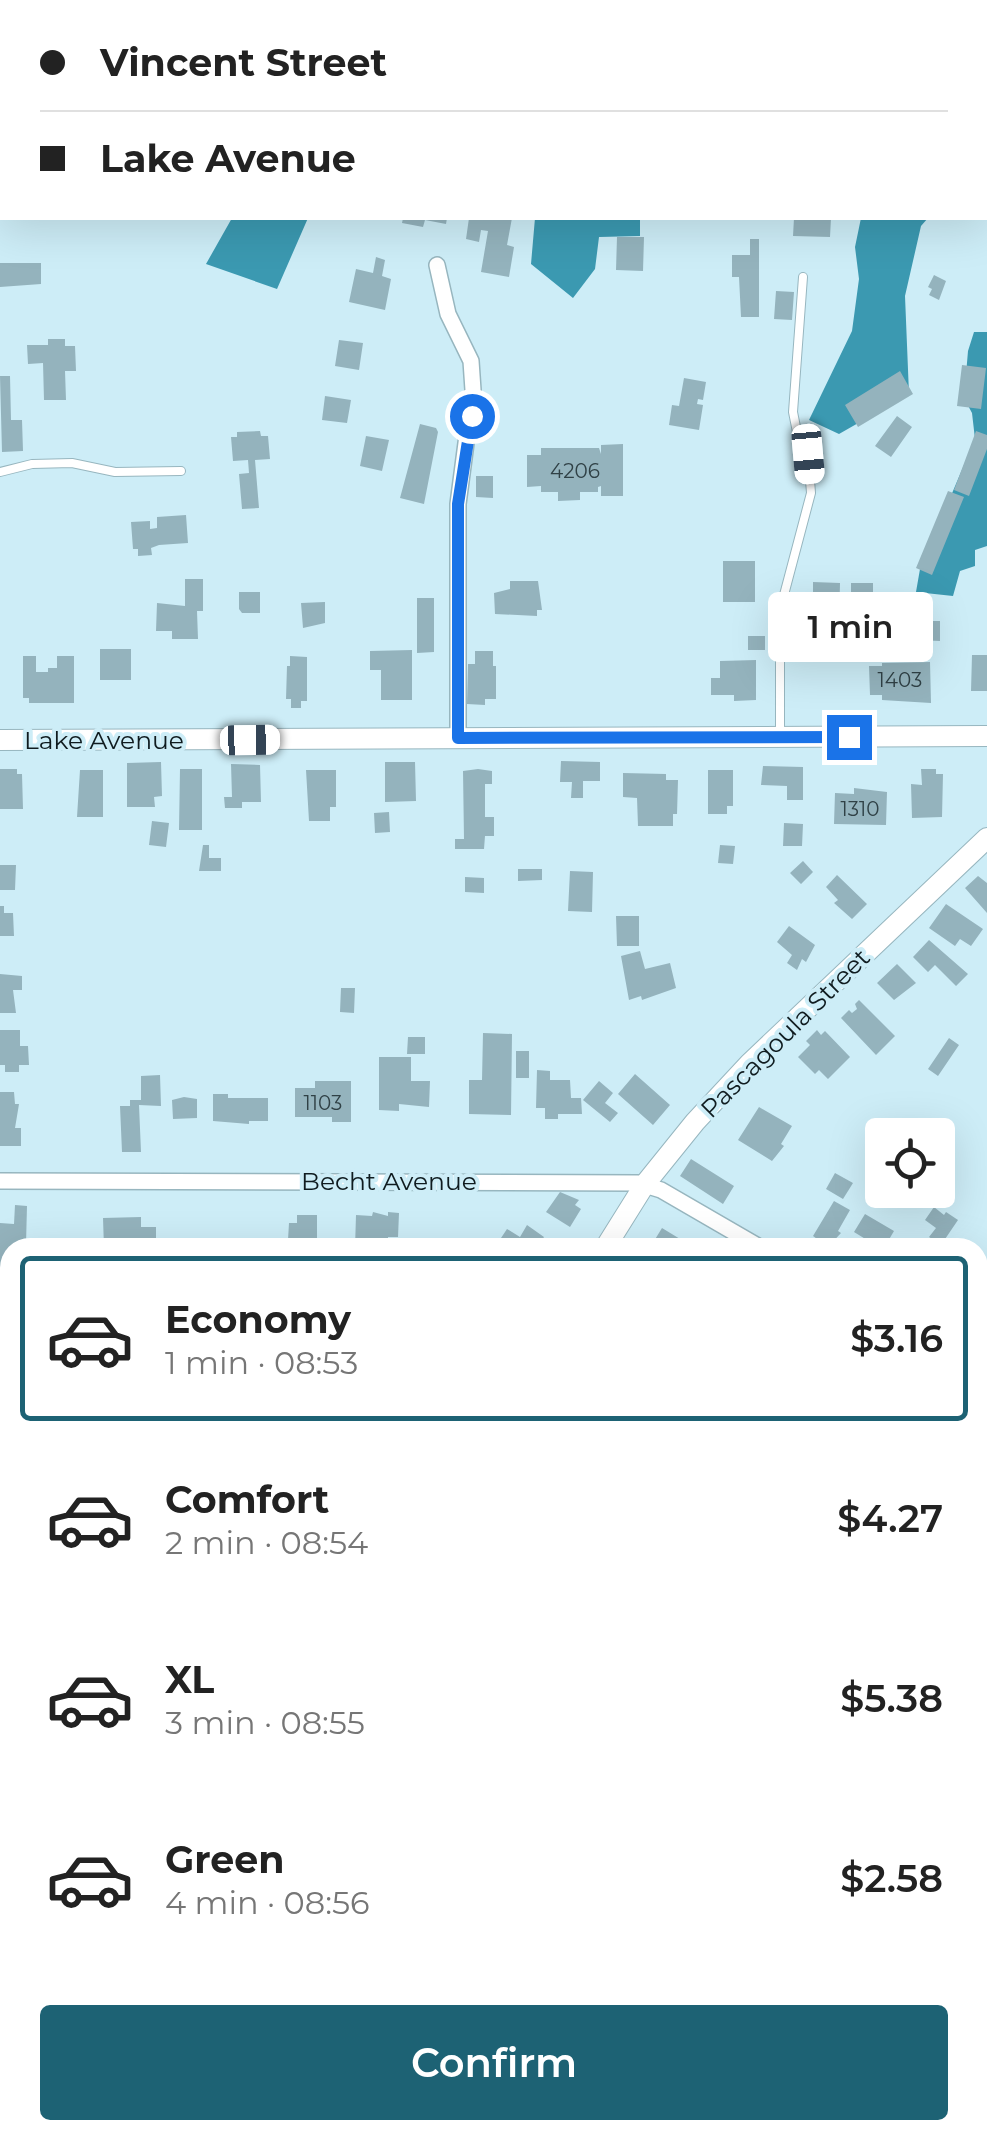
<!DOCTYPE html>
<html lang="en">
<head>
<meta charset="utf-8">
<style>
  :root { --surface:#fff; --page:#f6f6f6; --text:#222; --muted:#767676; --line:#e0e0e0; --accent:#1d6274 }
  body { margin:0; font-family:Montserrat,sans-serif; background:var(--page); color:var(--text); height:100vh; display:flex; flex-direction:column; font-size:38px; white-space:nowrap }
  * { box-sizing:border-box; margin:0 }
  p { font-size:32px; color:var(--muted) }
  .icon { flex:none; width:55px; height:55px; fill:none; stroke:currentColor; stroke-width:2; stroke-linecap:round; stroke-linejoin:round }
  .map { position:relative; flex:1; overflow:hidden }
  .details { position:absolute; left:0px; top:1238px; width:988px; height:902px; display:flex; flex-direction:column; background:var(--surface); border-radius:30px 30px 0 0; box-shadow:0 10px 40px #0002 }
  .details>* { flex:none }
  .top-card { position:absolute; left:0px; top:0px; width:988px; height:220px; box-shadow:0 10px 40px #0002; display:grid; align-content:center; height:220px; padding:0 40px; background:var(--surface) }
  .buttons { position:absolute; left:865px; top:1118px; display:grid; gap:20px }
  .buttons a { display:grid; place-items:center; width:90px; height:90px; border-radius:10px; background:var(--surface); box-shadow:0 10px 40px #0002; font-size:50px }
  .end { position:absolute; width:45px; height:45px; margin:-22px; border:12px solid #1a73e8; background:#fff; box-shadow:0 0 0 5px #fff }
  .from { border-radius:50% }
  .bubble { position:absolute; height:70px; border-radius:10px; background:var(--surface); box-shadow:0 10px 40px #0002; font-size:32px; font-weight:600; line-height:70px; text-align:center }
  .car { position:absolute; width:30px; height:60px; margin:-30px -15px; border-radius:12px; box-shadow:0 0 8px 2px #0007; background:linear-gradient(#fff 24%,#345 0 40%,#fff 0 76%,#345 0 86%,#fff 0) }
  .top-card b { display:flex; align-items:center; gap:35px; height:95px; font-size:38px }
  .top-card b+b { border-top:2px solid var(--line) }
  .top-card i { width:25px; height:25px; background:var(--text) }
  ul { padding:18px 0 0; list-style:none }
  li { display:flex; align-items:center; gap:30px; height:165px; margin:0 20px 15px; padding:0 20px; border:5px solid transparent; border-radius:10px }
  li div { flex:1 }
  li b { display:block; font-size:38px }
  li em { font-style:normal; font-weight:600 }
  li.current { border-color:var(--accent) }
  li>.icon { width:90px; height:90px; stroke-width:1.5 }
  .button { display:flex; gap:20px; margin-top:auto; padding:20px 40px }
  .button a { flex:1; height:115px; border-radius:10px; background:var(--accent); color:#fff; font-size:40px; font-weight:600; line-height:115px; text-align:center }
  .map>svg:first-child { display:block }
  .water { fill:#3b99b1 }
  .building { fill:#94b3bd }
  .lines { fill:none; stroke-linecap:round; stroke-linejoin:round }
  .lane-casing { stroke:#97b6bf; stroke-width:10 }
  .street-casing { stroke:#97b6bf; stroke-width:18 }
  .secondary-casing { stroke:#97b6bf; stroke-width:22 }
  .primary-casing { stroke:#97b6bf; stroke-width:25 }
  .lane { stroke:#fff; stroke-width:8 }
  .street { stroke:#fff; stroke-width:15 }
  .secondary { stroke:#fff; stroke-width:20 }
  .primary { stroke:#fff; stroke-width:22 }
  .route { stroke:#1a73e8; stroke-width:12 }
  .labels { text-anchor:middle; stroke-width:8; stroke-linejoin:round; paint-order:stroke }
  .number-label { font-size:20px; fill:#304146 }
  .street-label { font-size:25px; fill:#0f1b1f; stroke:#cdedf7 }
</style>
</head>
<body>
<div class="map">
<svg width="987" height="2138" viewBox="0 0 987 2138">
  <rect width="100%" height="100%" fill="#cdedf7"/>
  <!-- water -->
  <path class="water" d="M0 0H987V198L985 2H2V8Z
    M232 218H308L277 289 206 264Z
    M535 218H640V236L599 237 595 269 573 298 531 264Z
    M861 218H928L921 226 905 296 909 394 839 434 809 420 852 331 859 279 855 247Z
    M974 332H987V546L975 550V566L960 571 953 596 916 592 920 569 975 439 972 413 964 398 968 351Z"/>
  <!-- building -->
  <path class="building" d="M403 218H447L446 224 425 220 423 227 402 223Z
    M469 218H512L507 245 514 247 509 277 481 272 488 231 481 230 479 242 466 239Z
    M794 218H831L830 237 793 236Z
    M617 237H644L643 271 616 270Z
    M750 239H759V317H741L739 277H732V255H750Z
    M376 257 385 260 382 276 391 279 385 310 349 302 356 269 373 273Z
    M0 263H41V284L0 287Z
    M934 275 946 281 939 300 929 295 932 289 928 287Z
    M776 291 794 292 792 320 774 319Z
    M48 339H65V346H75L76 371H65L66 400H44L43 363 28 364 27 345H48Z
    M339 340 363 343 359 370 335 366Z
    M962 365 986 368 981 409 957 406Z
    M900 371 913 394 858 427 845 405Z
    M0 376H10L11 420H22L23 451 2 452Z
    M684 378 706 382 703 400 698 399 697 404 703 405 699 430 669 425 672 405 679 406Z
    M325 396 351 400 347 423 322 420Z
    M897 416 912 427 891 457 875 446Z
    M420 424 436 428 438 432 424 504 400 498Z
    M260 431 261 436H268L270 459 255 460 259 508 242 509 239 474 249 473 248 460 233 461 231 437H237V432Z
    M976 431 987 435V449L969 496 954 490Z
    M366 436 389 440 382 471 360 466Z
    M623 444V496H601V486L598 487V492H580V500L558 501V492H541V486L527 487V455H541V448H599L601 454V445Z
    M476 476H493V498L476 497Z
    M948 491 964 497 932 575 916 568Z
    M186 515 188 543 159 545 151 548 152 555 138 556V549H133L131 522 150 521V529L157 528V517Z
    M723 561H755V602H723Z
    M185 579H203V611H197L198 639H172V631H156L157 603 185 606Z
    M510 581H538L542 610H537V616L495 614 494 593 510 589Z
    M813 582 840 583 839 626 812 625V615L800 614 801 599 813 600Z
    M851 583H873V615L851 614Z
    M239 592H260V613H242L239 609Z
    M417 598H434V652L417 653Z
    M325 602V623L303 628 301 603Z
    M916 621H940V641L917 640Z
    M748 636H765V650H748Z
    M100 649H131V680H100Z
    M412 650V700H381V670H370V651Z
    M475 651H493V666H496V699H485V705L467 704 468 664H475Z
    M972 655H987V691H971Z
    M23 656H36V672H48V668H57V656H74V703H29V698H23Z
    M290 656 307 657V701H301V708H291V699H286L287 666H290Z
    M756 660V700L734 701V695H711V678H720V661Z
    M930 662 931 703 882 700V695H870L869 666H882V663Z
    M561 761 600 762V781H583V798H571L572 782H560Z
    M161 762 162 796 154 797 155 807H127V763Z
    M385 762H415L416 801 385 802Z
    M231 764 260 765 261 802H242V808H225L224 797H232Z
    M763 766 803 767V800H787V786L761 785Z
    M0 769H17V774H22L23 809H0Z
    M180 769H202V830H179Z
    M478 769 492 771V784H485V817H494V836H485L484 849H455V839H464L463 771Z
    M921 769H936V774H943L942 817 912 818 911 784 922 785Z
    M80 770H103V817H77Z
    M306 770H336V807H330V821H309Z
    M708 770H733V806H727V814H708Z
    M623 773 666 774V780H678L677 814H673V826H638L637 798 623 797Z
    M854 788 887 792 886 825 834 824 835 793 854 794Z
    M389 812 390 832 375 833 374 813Z
    M152 821 169 823 166 847 149 845Z
    M784 823 803 824 802 846H783Z
    M203 845H209V858H221V871H199Z
    M720 845 735 846 733 864 718 863Z
    M803 861 813 872 801 884 790 873Z
    M0 865H16L15 890H0Z
    M518 869H542V880L518 881Z
    M570 871 593 872 592 912 568 911Z
    M837 875 867 904 852 919 834 903 838 900 826 887Z
    M978 876 987 883V913L965 888Z
    M465 877 484 878V893L465 892Z
    M946 904 983 929 971 946 960 939 955 946 929 928Z
    M0 906H4V913H13L14 936H0Z
    M616 916H639V946H617Z
    M789 926 815 945 806 962 802 959 797 970 787 963 792 955 777 942Z
    M929 940 968 974 956 986 935 965 928 972 913 957Z
    M640 951 645 969 670 963 676 988 642 1000 641 996 629 1000 621 956Z
    M897 964 916 983 894 1000 877 983Z
    M0 974 22 976V990H13L16 1013H0Z
    M341 988H355L354 1013 340 1012Z
    M859 1000 895 1036 876 1055 841 1018 849 1010 852 1013 857 1009 855 1004Z
    M0 1030H20V1046H28L29 1065H19V1072H5V1065H0Z
    M817 1030 821 1035 825 1031 850 1057 828 1079 819 1070 815 1074 798 1057 810 1045 806 1041Z
    M483 1033 512 1034 511 1115 469 1114V1080H482Z
    M408 1037H425V1054H407Z
    M949 1038 959 1045 938 1076 928 1069Z
    M516 1051H529V1078H516Z
    M379 1057H411V1081H430L429 1107 399 1104V1111L379 1110Z
    M537 1070 550 1071V1080H570L571 1098H581L582 1114H558V1119H545V1108H536Z
    M635 1074 670 1105 653 1125 618 1094Z
    M160 1075 161 1106 139 1105 141 1152H122L120 1106H130V1100H141V1076Z
    M315 1081H351V1122H332V1117H295V1088H315Z
    M599 1081 613 1093 605 1103 618 1113 610 1122 583 1100Z
    M0 1092H14L15 1104H19L15 1128H21V1146H0Z
    M213 1094H228V1098H268V1121H249V1124L213 1121Z
    M184 1097 197 1099V1118L173 1119 172 1100Z
    M759 1107 792 1126 781 1144 784 1146 772 1161 738 1140Z
    M691 1159 734 1186 723 1204 680 1176Z
    M835 1173 853 1183 843 1199 826 1189Z
    M882 1183V1190H897L886 1208 872 1200Z
    M560 1192 579 1200 575 1205 581 1209 570 1227 546 1212Z
    M834 1201 850 1210 838 1231 841 1233 828 1247 813 1236Z
    M15 1205 27 1206 26 1244 34 1248H10L6 1269H0V1223L14 1224Z
    M934 1207 944 1215 946 1212 958 1220 941 1245 929 1237 936 1228 925 1220Z
    M373 1212 388 1216V1212L399 1213 398 1237H388V1244L355 1248 356 1215 372 1216Z
    M865 1214 894 1231 884 1248H862L867 1240 854 1232Z
    M297 1215H317V1240H288L289 1223H297Z
    M141 1217V1227H156V1248H104L103 1218Z
    M527 1225 544 1237 539 1245 543 1248H503L497 1244 507 1229 520 1237Z
    M662 1228 685 1242 681 1248H654L657 1243 654 1241Z
    M978 1281 987 1287 985 1324 978 1319Z
    M0 1463 10 1469 7 1476 10 1477V1494L5 1502 0 1499Z
    M0 1536 6 1538 5 1544 10 1546V1570L0 1567Z
    M0 1608 10 1609V1663L0 1662Z
    M978 1722 984 1729 987 1727V1765L978 1755Z
    M978 1946 987 1952V1982L978 1976Z
    M495 2130H555L550 2138H507Z
    M944 2130H977L981 2138H949Z"/>
  <g class="lines">
    <defs>
      <path id="lane" d="M0 472 32 464 72 463 115 472 181 471
        M780 733V610L811 493 808 455 797 432 793 412 803 277
        M622 2130 634 2138
        M697 2130 710 2138
        M770 2130 780 2138
        M578 2138 583 2130"/>
      <path id="street" d="M437 265 448 314 471 361 473 390 458 504V738
        M0 1181 638 1183 661 1190 761 1248
        M0 1328 10 1332
        M978 1367 987 1371
        M978 1829 987 1847"/>
      <path id="secondary" d="M0 740 987 736
        M605 1248 645 1184 695 1122 749 1064 987 838
        M45 2138 50 2130"/>
      <path id="primary" d="M978 2057 987 2052
        M836 2138 850 2130"/>
    </defs>
    <!-- lane casing -->
    <use href="#lane" class="lane-casing"/>
    <!-- street casing -->
    <use href="#street" class="street-casing"/>
    <!-- secondary casing -->
    <use href="#secondary" class="secondary-casing"/>
    <!-- primary casing -->
    <use href="#primary" class="primary-casing"/>
    <!-- lane -->
    <use href="#lane" class="lane"/>
    <!-- street -->
    <use href="#street" class="street"/>
    <!-- secondary -->
    <use href="#secondary" class="secondary"/>
    <!-- primary -->
    <use href="#primary" class="primary"/>
  </g>
  <g class="lines">
    <!-- route -->
    <path class="route" d="M472 416 458 504V738L849 737"/>
  </g>
  <g class="labels">
    <!-- number labels -->
    <g class="number-label">
      <text x="575" y="478">4206</text>
      <text x="900" y="687">1403</text>
      <text x="860" y="816">1310</text>
      <text x="323" y="1110">1103</text>
    </g>
    <!-- street labels -->
    <g class="street-label">
      <text x="104" y="749">Lake Avenue</text>
      <text transform="translate(785 1033) rotate(-45)" y="9">Pascagoula Street</text>
      <text x="389" y="1190">Becht Avenue</text>
    </g>
  </g>
</svg>
<div class="buttons">
<a><svg class="icon" aria-label="locate" viewBox="0 0 24 24"><circle cx="12" cy="12" r="6"/><path d="M12 2v4M12 18v4M2 12h4M18 12h4"/></svg></a>
</div>
<i class="end from" style="left:472px;top:416px"></i>
<i class="end" style="left:849px;top:737px"></i>
<div class="bubble" style="left:768px;top:592px;width:165px">1 min</div>
<i class="car" style="left:808px;top:454px;rotate:175deg"></i>
<i class="car" style="left:250px;top:740px;rotate:89deg"></i>
<div class="top-card">
<b><i class="from"></i>Vincent Street</b>
<b><i></i>Lake Avenue</b>
</div>
<section class="details">
<ul>
<li class="current"><svg class="icon" aria-label="car" viewBox="0 0 24 24"><path d="M5 17H2v-5l4-1 3-4h7l3 4 3 1v5h-3M9 17h6M6 11h13"/><circle cx="7" cy="17" r="2"/><circle cx="17" cy="17" r="2"/></svg><div><b>Economy</b><p>1 min · 08:53</p></div><em>$3.16</em></li>
<li><svg class="icon" aria-label="car" viewBox="0 0 24 24"><path d="M5 17H2v-5l4-1 3-4h7l3 4 3 1v5h-3M9 17h6M6 11h13"/><circle cx="7" cy="17" r="2"/><circle cx="17" cy="17" r="2"/></svg><div><b>Comfort</b><p>2 min · 08:54</p></div><em>$4.27</em></li>
<li><svg class="icon" aria-label="car" viewBox="0 0 24 24"><path d="M5 17H2v-5l4-1 3-4h7l3 4 3 1v5h-3M9 17h6M6 11h13"/><circle cx="7" cy="17" r="2"/><circle cx="17" cy="17" r="2"/></svg><div><b>XL</b><p>3 min · 08:55</p></div><em>$5.38</em></li>
<li><svg class="icon" aria-label="car" viewBox="0 0 24 24"><path d="M5 17H2v-5l4-1 3-4h7l3 4 3 1v5h-3M9 17h6M6 11h13"/><circle cx="7" cy="17" r="2"/><circle cx="17" cy="17" r="2"/></svg><div><b>Green</b><p>4 min · 08:56</p></div><em>$2.58</em></li>
</ul>
<div class="button"><a>Confirm</a></div>
</section>
</div>
</body>
</html>
